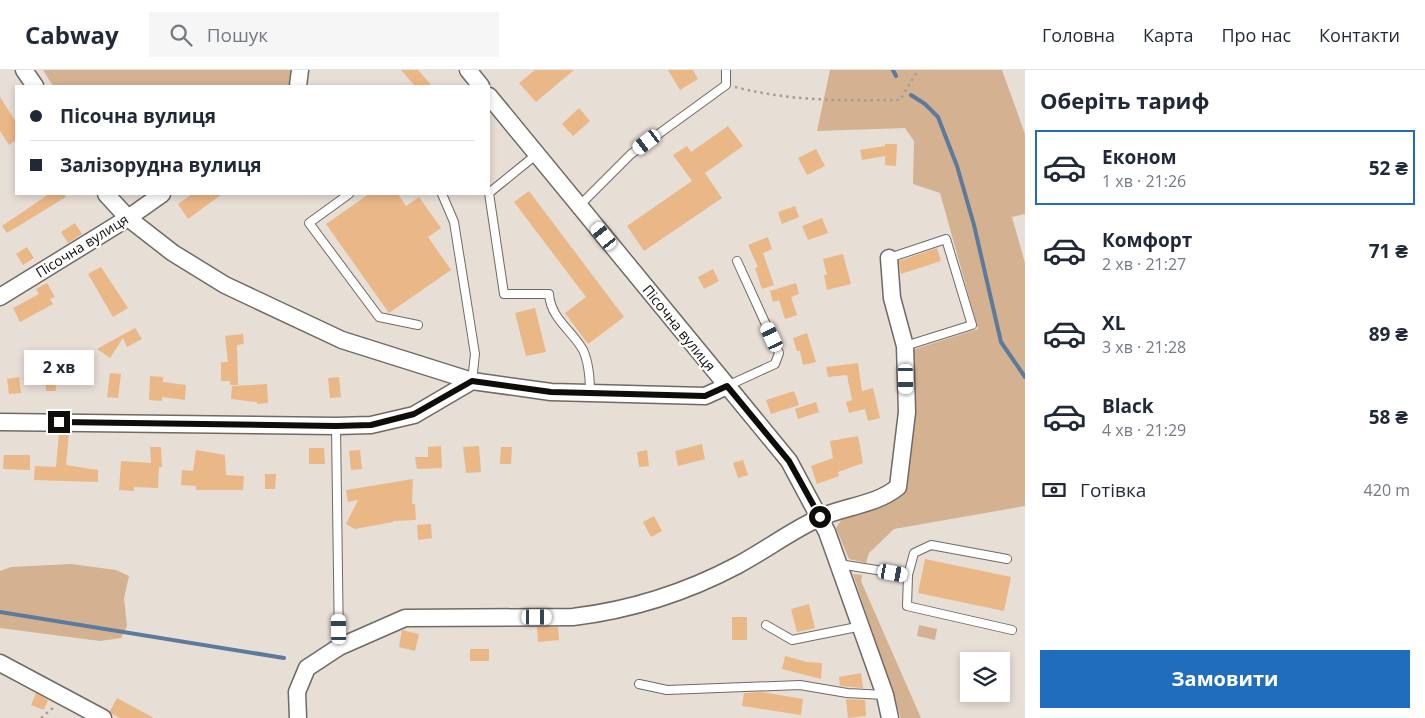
<!DOCTYPE html>
<html lang="uk">
<head>
<meta charset="utf-8">
<style>
  :root { --surface:#fff; --page:#f6f6f7; --text:#1f2937; --muted:#747a83; --line:#e0e1e3; --accent:#206dbd }
  body { margin:0; font-family:"Open Sans",sans-serif; background:var(--page); color:var(--text); height:100vh; display:flex; flex-direction:column; font-size:19px; white-space:nowrap }
  * { box-sizing:border-box; margin:0 }
  p { font-size:16px; color:var(--muted) }
  .icon { flex:none; width:28px; height:28px; fill:none; stroke:currentColor; stroke-width:2; stroke-linecap:round; stroke-linejoin:round }
  .map { position:relative; flex:1; overflow:hidden }
  .sheet { display:flex; flex-direction:column; background:var(--surface); width:400px }
  .sheet>* { flex:none }
  .banner { position:absolute; left:15px; top:15px; width:475px; height:110px; border-radius:0px; box-shadow:0 2px 8px #0003; display:grid; align-content:center; height:110px; padding:0 15px; background:var(--surface) }
  .controls { position:absolute; left:960px; top:582px; display:grid; gap:10px }
  .controls a { display:grid; place-items:center; width:50px; height:50px; border-radius:0px; background:var(--surface); box-shadow:0 2px 8px #0003; font-size:25px }
  .end { position:absolute; width:22px; height:22px; margin:-11px; border:6px solid #0f0d0a; background:#fff; box-shadow:0 0 0 2px #fff }
  .from { border-radius:50% }
  .bubble { position:absolute; height:35px; border-radius:0px; background:var(--surface); box-shadow:0 2px 8px #0003; font-size:16px; font-weight:700; line-height:35px; text-align:center }
  .car { position:absolute; width:15px; height:30px; margin:-15px -8px; border-radius:6px; box-shadow:0 0 4px 1px #0007; background:linear-gradient(#fff 24%,#345 0 40%,#fff 0 76%,#345 0 86%,#fff 0) }
  .banner b { display:flex; align-items:center; gap:18px; height:48px; font-size:19px }
  .banner b+b { border-top:1px solid var(--line) }
  .banner i { width:12px; height:12px; background:var(--text) }
  ul { padding:0; list-style:none }
  li { display:flex; align-items:center; gap:15px; height:75px; margin:0 10px 8px; padding:0 5px; border:2px solid transparent; border-radius:0px }
  li div { flex:1 }
  li b { display:block; font-size:19px }
  li em { font-style:normal; font-weight:700 }
  li.selected { border-color:var(--accent) }
  li>.icon { width:45px; height:45px; stroke-width:1.5 }
  h2 { padding:0 15px; font-size:22px; line-height:60px }
  .pay { display:flex; align-items:center; gap:12px; height:55px; padding:0 15px; font-size:19px }
  .pay p { margin-inline-start:auto }
  .primary-button { display:flex; gap:10px; margin-top:auto; padding:10px 15px }
  .primary-button a { flex:1; height:58px; border-radius:0px; background:var(--accent); color:#fff; font-size:20px; font-weight:700; line-height:58px; text-align:center }
  header { display:flex; align-items:center; gap:30px; box-sizing:border-box; height:70px; padding:0 25px; background:var(--surface); border-bottom:1px solid var(--line) }
  header strong { font-size:24px }
  nav { display:flex; gap:28px; margin-inline-start:auto; font-size:18px }
  .search { width:350px; height:45px; background:var(--page); display:flex; align-items:center; gap:12px; box-sizing:border-box; padding:0 18px; border-radius:0px; color:var(--muted); font-size:19px }
  main { display:flex; flex:1; min-height:0 }
  .map>svg:first-child { display:block }
  .green { fill:#d3b191 }
  .lines { fill:none; stroke-linecap:round; stroke-linejoin:round }
  .stream { stroke:#5c7a9c; stroke-width:4 }
  .building { fill:#eab787 }
  .lane-casing { stroke:#716962; stroke-width:10 }
  .street-casing { stroke:#716962; stroke-width:19 }
  .path { stroke:#a39d96; stroke-width:2.5; stroke-dasharray:2.5 4; stroke-linecap:butt }
  .lane { stroke:#fff; stroke-width:8 }
  .street { stroke:#fff; stroke-width:16 }
  .route { stroke:#0f0d0a; stroke-width:6 }
  .labels { text-anchor:middle; stroke-width:4.5; stroke-linejoin:round; paint-order:stroke }
  .street-label { font-size:14px; fill:#0f0d0a; stroke:#fff }
</style>
</head>
<body>
<header>
<strong>Cabway</strong>
<div class="search"><svg class="icon" aria-label="search" viewBox="0 0 24 24"><circle cx="10" cy="10" r="6"/><path d="M15 15l6 6"/></svg>Пошук</div>
<nav><a>Головна</a><a>Карта</a><a>Про нас</a><a>Контакти</a></nav>
</header>
<main>
<div class="map">
<svg width="1025" height="648" viewBox="0 0 1025 648">
  <rect width="100%" height="100%" fill="#e7ded6"/>
  <!-- green -->
  <path class="green" d="M43 0H297L293 16H53Z
    M830 0H1002L1025 64V144L1012 147 1025 193V436L894 459 869 483 866 493 849 489 836 458 844 446 906 421 914 341 909 281 978 259 940 123 913 114 914 71 905 58 817 61Z
    M71 494 116 500 129 506 124 528 127 556 121 568 100 571 0 558V501L11 497Z
    M853 504 862 505 861 511 921 648H901Z
    M919 555 937 559 935 570 917 566Z"/>
  <g class="lines">
    <!-- stream -->
    <path class="stream" d="M893 0 896 6
      M911 25 925 34 938 47 957 96 974 155 1001 272 1025 307
      M0 542 284 588"/>
  </g>
  <!-- building -->
  <path class="building" d="M401 0H418L432 16H415Z
    M535 0H574L536 32 519 13Z
    M668 0H693L698 9 680 20Z
    M0 27 16 52V70L9 75 0 61Z
    M579 38 590 51 573 66 562 54Z
    M728 56 743 76 705 103 722 128 644 181 627 156 692 111 673 85 687 76 691 82Z
    M885 74H897L896 96 885 95V86L862 90 860 80 885 76Z
    M816 79 825 96 807 105 798 88Z
    M529 121 624 247 588 274 565 243 586 227 514 132Z
    M49 124H64L66 127 7 163 2 156Z
    M192 124H222L188 149 178 134Z
    M369 124H398L406 136 419 127 441 158 428 167 451 200 389 243 326 154Z
    M795 136 799 147 782 154 778 142Z
    M822 148 828 163 808 170 802 156Z
    M75 153 82 164 68 173 61 162Z
    M768 167 772 179 763 183 774 215 762 219 755 198 758 197 748 175Z
    M27 177 34 188 23 195 16 184Z
    M937 178 941 191 901 204 899 191Z
    M843 184 851 214 827 220 824 205H827L823 189Z
    M101 197 128 238 113 247 88 204Z
    M713 199 719 211 704 219 698 207Z
    M47 213 55 227 50 229 53 234 20 252 13 238 39 224 36 219Z
    M796 213 799 224 791 227 797 245 785 249 779 230 773 232 770 221Z
    M535 238 546 282 526 286 515 243Z
    M135 258 142 269 127 277 123 268 110 288 97 279Z
    M807 263 816 292 803 295 800 281H797L793 268Z
    M243 264 244 274 237 275 238 315H230V311H221V292H228L225 266Z
    M78 289 80 308 69 309 68 295Z
    M858 293 862 321 873 318 880 348 868 351 865 339 849 343 846 332 852 330 847 305 828 307 826 297Z
    M110 303 121 304 118 328 107 327Z
    M45 304H55L56 321H46Z
    M150 306 163 307V312L186 315 185 330 162 327V331L149 330Z
    M19 307 21 323 9 324 7 309Z
    M339 307 341 327 330 328 328 308Z
    M267 314 268 333 257 334V332L231 329 232 316Z
    M794 321 799 335 771 344 766 330Z
    M816 332 819 342 798 349 795 339Z
    M59 363H69L66 395 98 400V412L34 410 35 396 56 397Z
    M858 366 863 393 838 402 839 406 817 414 811 396 833 388 830 371Z
    M702 374 705 389 678 396 675 381Z
    M441 376 442 398 417 399 415 387H428V377Z
    M479 376 481 402 466 403 463 377Z
    M150 377H161L162 397H159L158 418 134 417V421L119 420 121 391 151 393Z
    M501 377H512L511 394H500Z
    M309 378H324L325 394H309Z
    M196 380 225 385 226 405 244 406 243 420H196V416L181 415 182 400 193 401Z
    M360 380 362 399 351 400 349 381Z
    M647 380 649 396 639 397 637 382Z
    M4 385H30V400L3 399Z
    M743 390 748 405 738 408 733 393Z
    M265 404H276L275 419H265Z
    M413 409 412 434H415L416 450 393 451V452L355 459 346 454 358 430 348 432 346 420Z
    M654 446 662 461 651 467 643 452Z
    M431 454 432 468 418 470 417 455Z
    M925 489 1011 507 1004 541 918 523Z
    M809 534 815 558 797 562 791 539Z
    M732 547H747V570H732Z
    M537 557H558L559 570 538 572Z
    M402 560 419 564 415 581 399 577Z
    M470 579H489V591H470Z
    M785 586 807 592 822 593 821 609 782 599Z
    M861 603 863 618 840 616 839 607Z
    M762 622 803 629 801 645 742 636 744 623Z
    M36 623 48 630 44 640 31 635Z
    M117 628 154 648H120L112 644 110 641Z
    M846 629 865 630 866 646 848 648Z"/>
  <g class="lines">
    <defs>
      <path id="lane" d="M537 84 489 123 504 224H549C551 249 571 259 583 280 589 293 590 309 590 323
        M349 124 309 153 379 247 418 255
        M442 124 454 152 475 284 472 311
        M579 136 631 84 726 15V0
        M889 188 946 169 972 255 905 276
        M727 316 775 294 779 283 737 191
        M336 356 339 577
        M1007 489 931 475 914 483 908 505 907 536 1012 560
        M839 494 908 505
        M766 555 792 570 862 556
        M639 614 667 620 800 615 847 623 885 625"/>
      <path id="street" d="M24 0 35 16
        M468 0 481 16
        M298 16 300 0
        M489 26 789 391 827 462 885 625 890 648
        M106 124 128 148 173 183 225 215 342 270 472 311
        M0 227 128 148 162 124
        M0 352 336 356 371 355 414 345 472 311 551 322 705 326 727 316
        M0 593 103 648
        M298 648 297 622 307 598 339 577 405 548 573 547C631 540 687 522 738 495 766 480 792 460 821 447 846 436 876 435 898 417L907 342 905 276 892 228 889 188"/>
    </defs>
    <!-- lane casing -->
    <use href="#lane" class="lane-casing"/>
    <!-- street casing -->
    <use href="#street" class="street-casing"/>
    <!-- path -->
    <path class="path" d="M735 17C789 31 845 31 900 30L918 0
      M41 648 54 637"/>
    <!-- lane -->
    <use href="#lane" class="lane"/>
    <!-- street -->
    <use href="#street" class="street"/>
  </g>
  <g class="lines">
    <!-- route -->
    <path class="route" d="M59 352 336 356 371 355 414 344 472 311 551 322 705 326 727 316 789 391 820 447"/>
  </g>
  <g class="labels">
    <!-- street labels -->
    <g class="street-label">
      <text transform="translate(82 176) rotate(-32)" y="5">Пісочна вулиця</text>
      <text transform="translate(679 258) rotate(51)" y="5">Пісочна вулиця</text>
    </g>
  </g>
</svg>
<div class="controls">
<a><svg class="icon" aria-label="layers" viewBox="0 0 24 24"><path d="M12 4l9 5-9 5-9-5zM3 14l9 5 9-5"/></svg></a>
</div>
<i class="end from" style="left:820px;top:447px"></i>
<i class="end" style="left:59px;top:352px"></i>
<div class="bubble" style="left:24px;top:280px;width:70px">2 хв</div>
<i class="car" style="left:647px;top:72px;rotate:233deg"></i>
<i class="car" style="left:604px;top:166px;rotate:321deg"></i>
<i class="car" style="left:772px;top:267px;rotate:335deg"></i>
<i class="car" style="left:906px;top:309px;rotate:179deg"></i>
<i class="car" style="left:893px;top:503px;rotate:100deg"></i>
<i class="car" style="left:537px;top:547px;rotate:90deg"></i>
<i class="car" style="left:339px;top:559px;rotate:359deg"></i>
<div class="banner">
<b><i class="from"></i>Пісочна вулиця</b>
<b><i></i>Залізорудна вулиця</b>
</div>
</div>
<section class="sheet">
<h2>Оберіть тариф</h2>
<ul>
<li class="selected"><svg class="icon" aria-label="car" viewBox="0 0 24 24"><path d="M5 17H2v-5l4-1 3-4h7l3 4 3 1v5h-3M9 17h6M6 11h13"/><circle cx="7" cy="17" r="2"/><circle cx="17" cy="17" r="2"/></svg><div><b>Економ</b><p>1 хв · 21:26</p></div><em>52 ₴</em></li>
<li><svg class="icon" aria-label="car" viewBox="0 0 24 24"><path d="M5 17H2v-5l4-1 3-4h7l3 4 3 1v5h-3M9 17h6M6 11h13"/><circle cx="7" cy="17" r="2"/><circle cx="17" cy="17" r="2"/></svg><div><b>Комфорт</b><p>2 хв · 21:27</p></div><em>71 ₴</em></li>
<li><svg class="icon" aria-label="car" viewBox="0 0 24 24"><path d="M5 17H2v-5l4-1 3-4h7l3 4 3 1v5h-3M9 17h6M6 11h13"/><circle cx="7" cy="17" r="2"/><circle cx="17" cy="17" r="2"/></svg><div><b>XL</b><p>3 хв · 21:28</p></div><em>89 ₴</em></li>
<li><svg class="icon" aria-label="car" viewBox="0 0 24 24"><path d="M5 17H2v-5l4-1 3-4h7l3 4 3 1v5h-3M9 17h6M6 11h13"/><circle cx="7" cy="17" r="2"/><circle cx="17" cy="17" r="2"/></svg><div><b>Black</b><p>4 хв · 21:29</p></div><em>58 ₴</em></li>
</ul>
<div class="pay"><svg class="icon" aria-label="cash" viewBox="0 0 24 24"><path d="M3 7h18v10H3z"/><circle cx="12" cy="12" r="2"/></svg>Готівка<p>420 m</p></div>
<div class="primary-button"><a>Замовити</a></div>
</section>
</main>
</body>
</html>
